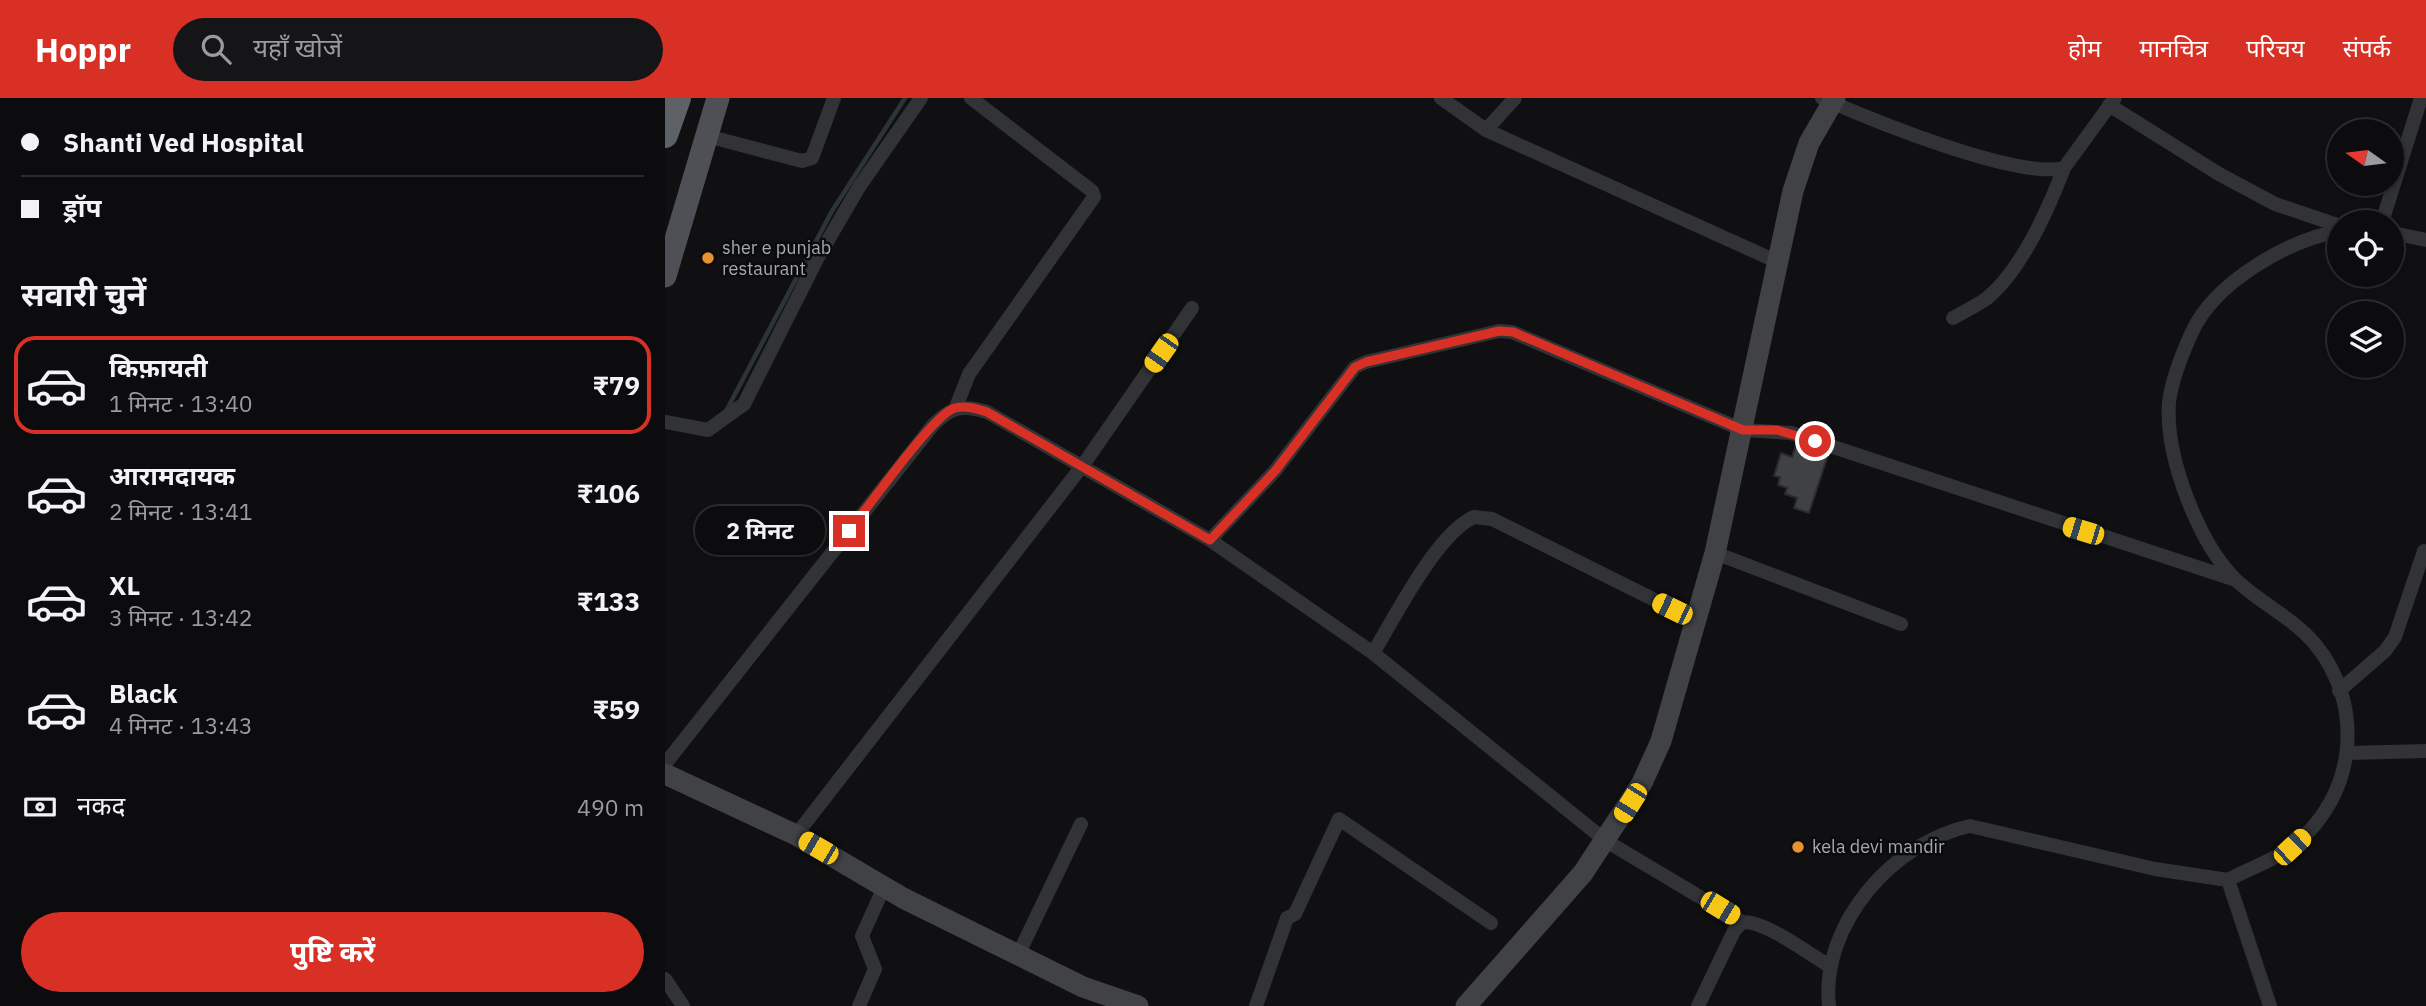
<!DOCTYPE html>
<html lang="hi">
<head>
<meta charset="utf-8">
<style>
  :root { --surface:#0c0c0e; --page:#151517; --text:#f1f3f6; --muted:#9a9b9e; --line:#2c2c2e; --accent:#d93025 }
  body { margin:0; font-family:"IBM Plex Sans","Noto Sans Devanagari",sans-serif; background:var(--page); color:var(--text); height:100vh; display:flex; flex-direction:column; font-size:26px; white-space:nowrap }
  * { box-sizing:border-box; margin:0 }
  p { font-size:23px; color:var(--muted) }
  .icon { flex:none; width:38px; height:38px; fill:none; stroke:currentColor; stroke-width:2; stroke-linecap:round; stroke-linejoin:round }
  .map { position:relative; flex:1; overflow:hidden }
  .details { display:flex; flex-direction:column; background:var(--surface); width:665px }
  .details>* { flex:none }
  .hud { display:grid; align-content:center; height:154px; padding:0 21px; background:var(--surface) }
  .needle { width:46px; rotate:284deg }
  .tools { position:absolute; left:1662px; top:21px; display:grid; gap:14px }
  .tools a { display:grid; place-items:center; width:77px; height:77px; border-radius:50%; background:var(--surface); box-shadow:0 4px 10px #0003,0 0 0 2px var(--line); font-size:35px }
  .end { position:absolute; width:32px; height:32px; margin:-16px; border:9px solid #d93025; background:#fff; box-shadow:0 0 0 4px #fff }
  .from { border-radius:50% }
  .bubble { position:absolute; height:49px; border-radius:24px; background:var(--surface); box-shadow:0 4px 10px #0003,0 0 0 2px var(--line); font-size:23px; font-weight:700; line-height:49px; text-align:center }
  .car { position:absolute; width:21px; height:42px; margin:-21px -10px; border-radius:9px; box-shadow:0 0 5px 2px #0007; background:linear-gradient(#f5c518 24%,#345 0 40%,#f5c518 0 76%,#345 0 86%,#f5c518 0) }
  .hud b { display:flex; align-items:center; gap:24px; height:66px; font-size:26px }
  .hud b+b { border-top:2px solid var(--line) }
  .hud i { width:18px; height:18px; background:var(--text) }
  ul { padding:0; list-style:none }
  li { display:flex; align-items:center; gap:21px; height:98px; margin:0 14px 10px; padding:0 7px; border:4px solid transparent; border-radius:21px }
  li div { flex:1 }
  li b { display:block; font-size:26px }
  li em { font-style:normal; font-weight:700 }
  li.on { border-color:var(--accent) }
  li>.icon { width:63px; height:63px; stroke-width:1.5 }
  h2 { padding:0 21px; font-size:32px; line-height:84px }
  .pay { display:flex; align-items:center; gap:18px; height:77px; padding:0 21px; font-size:26px }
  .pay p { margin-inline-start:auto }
  .cta { display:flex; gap:14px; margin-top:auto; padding:14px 21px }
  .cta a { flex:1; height:80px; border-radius:42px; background:var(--accent); color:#fff; font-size:28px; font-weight:700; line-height:80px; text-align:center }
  header { display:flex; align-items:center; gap:42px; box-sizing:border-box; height:98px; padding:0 35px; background:var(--accent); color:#fff }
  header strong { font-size:33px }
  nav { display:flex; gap:38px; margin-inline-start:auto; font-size:24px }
  .search { width:490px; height:63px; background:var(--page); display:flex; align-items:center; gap:18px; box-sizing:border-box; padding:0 24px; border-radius:38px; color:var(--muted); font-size:26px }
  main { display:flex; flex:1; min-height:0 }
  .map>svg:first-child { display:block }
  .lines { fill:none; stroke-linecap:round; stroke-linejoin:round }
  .stream { stroke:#2b3439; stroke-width:4.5 }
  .building { fill:#3f4144; stroke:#2a2b2d; stroke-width:2 }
  .street { stroke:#313336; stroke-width:14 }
  .secondary { stroke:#404246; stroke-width:21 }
  .primary { stroke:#4e5055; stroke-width:23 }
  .highway { stroke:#5e6267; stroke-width:26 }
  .route { stroke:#d93025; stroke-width:9 }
  .poi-dot { fill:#e69134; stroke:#0b0b0c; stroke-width:2.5 }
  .labels { text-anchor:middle; stroke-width:5; stroke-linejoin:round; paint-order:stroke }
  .poi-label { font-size:18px; fill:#a2a9b1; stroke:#0b0b0c; text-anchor:start }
</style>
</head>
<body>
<header>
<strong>Hoppr</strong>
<div class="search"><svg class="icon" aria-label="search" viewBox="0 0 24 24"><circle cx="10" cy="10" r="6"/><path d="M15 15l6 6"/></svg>यहाँ खोजें</div>
<nav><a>होम</a><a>मानचित्र</a><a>परिचय</a><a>संपर्क</a></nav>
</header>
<main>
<section class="details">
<div class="hud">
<b><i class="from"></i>Shanti Ved Hospital</b>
<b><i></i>ड्रॉप</b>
</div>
<h2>सवारी चुनें</h2>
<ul>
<li class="on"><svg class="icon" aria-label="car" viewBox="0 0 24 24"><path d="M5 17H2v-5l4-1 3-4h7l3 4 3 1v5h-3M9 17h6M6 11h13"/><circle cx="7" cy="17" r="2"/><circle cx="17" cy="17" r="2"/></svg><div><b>किफ़ायती</b><p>1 मिनट · 13:40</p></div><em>₹79</em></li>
<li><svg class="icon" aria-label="car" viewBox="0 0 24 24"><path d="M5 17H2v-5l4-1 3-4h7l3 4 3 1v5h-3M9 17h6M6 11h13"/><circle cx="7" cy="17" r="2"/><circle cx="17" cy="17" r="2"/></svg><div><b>आरामदायक</b><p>2 मिनट · 13:41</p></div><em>₹106</em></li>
<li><svg class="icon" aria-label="car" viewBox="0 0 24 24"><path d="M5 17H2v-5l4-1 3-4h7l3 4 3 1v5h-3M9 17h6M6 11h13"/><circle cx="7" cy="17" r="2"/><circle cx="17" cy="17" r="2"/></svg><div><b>XL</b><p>3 मिनट · 13:42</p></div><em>₹133</em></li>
<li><svg class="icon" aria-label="car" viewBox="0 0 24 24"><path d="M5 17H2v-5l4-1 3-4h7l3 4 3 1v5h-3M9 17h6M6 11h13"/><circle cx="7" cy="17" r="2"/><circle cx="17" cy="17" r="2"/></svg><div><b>Black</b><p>4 मिनट · 13:43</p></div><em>₹59</em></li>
</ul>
<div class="pay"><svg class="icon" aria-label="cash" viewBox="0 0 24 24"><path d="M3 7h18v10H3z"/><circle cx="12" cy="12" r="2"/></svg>नकद<p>490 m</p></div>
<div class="cta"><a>पुष्टि करें</a></div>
</section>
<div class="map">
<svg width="1761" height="908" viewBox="0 0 1761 908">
  <rect width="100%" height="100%" fill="#101012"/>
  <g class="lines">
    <!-- stream -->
    <path class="stream" d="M60 315 167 113 240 0"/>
  </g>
  <!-- building -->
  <path class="building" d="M1130 350 1163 357 1144 415 1129 410 1132 400 1120 396 1122 390 1113 387 1115 379 1109 378 1116 355 1127 359Z"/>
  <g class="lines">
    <!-- street -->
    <path class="street" d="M776 0 821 32
      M850 0 821 32 1113 164
      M1157 0C1207 22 1350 81 1399 70L1450 0
      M1444 7 1554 76 1610 106 1675 128
      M42 38 137 63 147 60 169 0
      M1717 124 1756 0
      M1727 135 1761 142
      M1288 220C1298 214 1311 208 1321 201 1357 172 1383 112 1399 70
      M291 309 304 276 429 99 427 93 306 0
      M0 324 43 332 79 306 152 161 194 89 256 0
      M545 442 610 373 690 269 701 264 834 233 847 234 1078 332 1126 335 1571 482
      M1050 455 1236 526
      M708 555C730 519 772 435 809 419L827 421 1030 522
      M1674 593 1720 553 1730 539 1759 453
      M1684 655 1761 653
      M0 666 268 327C286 309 297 306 322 314L545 442 708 555 941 743 1077 824
      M131 737 418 367 527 210
      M1563 782C1584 771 1609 762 1628 748 1691 699 1701 608 1650 546 1628 520 1597 506 1572 483 1533 445 1500 358 1504 304 1507 280 1517 256 1527 234 1550 184 1623 142 1675 133
      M353 857 416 726
      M0 881 18 908
      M194 908 210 871 197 838 219 789
      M591 908 622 820 630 816 674 721 826 825
      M1033 908 1069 833 1077 824C1099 822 1145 856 1164 868
      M1164 908C1155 827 1228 744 1305 728L1490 771 1563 782 1605 908"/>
    <!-- secondary -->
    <path class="secondary" d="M0 676 131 737 238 800 418 889 473 908
      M801 908 918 775 977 685 996 643 1050 455 1128 93 1144 45 1170 0"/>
    <!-- primary -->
    <path class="primary" d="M0 178 53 0"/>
    <!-- highway -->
    <path class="highway" d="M0 37 13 0"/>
  </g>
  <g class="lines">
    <!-- route -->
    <path class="route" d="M184 433C202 411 269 315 290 310 301 307 312 311 322 314L545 442 610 373 690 269 701 264 834 233 848 234 1078 332H1112L1150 343"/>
  </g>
  <!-- markers -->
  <g class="poi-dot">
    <circle cx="43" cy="160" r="7"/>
    <circle cx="1133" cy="749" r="7"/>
  </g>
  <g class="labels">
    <!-- poi labels -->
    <g class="poi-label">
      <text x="57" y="156">sher e punjab<tspan x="57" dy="21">restaurant</tspan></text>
      <text x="1147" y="755">kela devi mandir</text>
    </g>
  </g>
</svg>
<div class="tools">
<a><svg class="needle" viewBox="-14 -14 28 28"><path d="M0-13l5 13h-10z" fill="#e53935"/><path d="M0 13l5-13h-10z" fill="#9a9b9e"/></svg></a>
<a><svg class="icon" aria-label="locate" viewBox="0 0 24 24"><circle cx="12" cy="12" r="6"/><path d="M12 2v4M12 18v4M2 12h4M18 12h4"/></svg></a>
<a><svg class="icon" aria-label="layers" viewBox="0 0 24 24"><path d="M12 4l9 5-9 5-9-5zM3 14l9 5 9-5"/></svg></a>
</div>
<i class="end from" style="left:1150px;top:343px"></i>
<i class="end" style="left:184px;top:433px"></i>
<div class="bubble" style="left:30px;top:408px;width:130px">2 मिनट</div>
<i class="car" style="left:496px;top:255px;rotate:215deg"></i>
<i class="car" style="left:1418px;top:433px;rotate:287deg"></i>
<i class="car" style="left:1007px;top:511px;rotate:296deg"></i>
<i class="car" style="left:965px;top:705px;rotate:212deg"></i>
<i class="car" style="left:1627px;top:749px;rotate:47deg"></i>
<i class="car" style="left:153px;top:750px;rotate:300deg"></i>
<i class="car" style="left:1055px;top:810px;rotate:121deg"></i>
</div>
</main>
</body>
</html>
